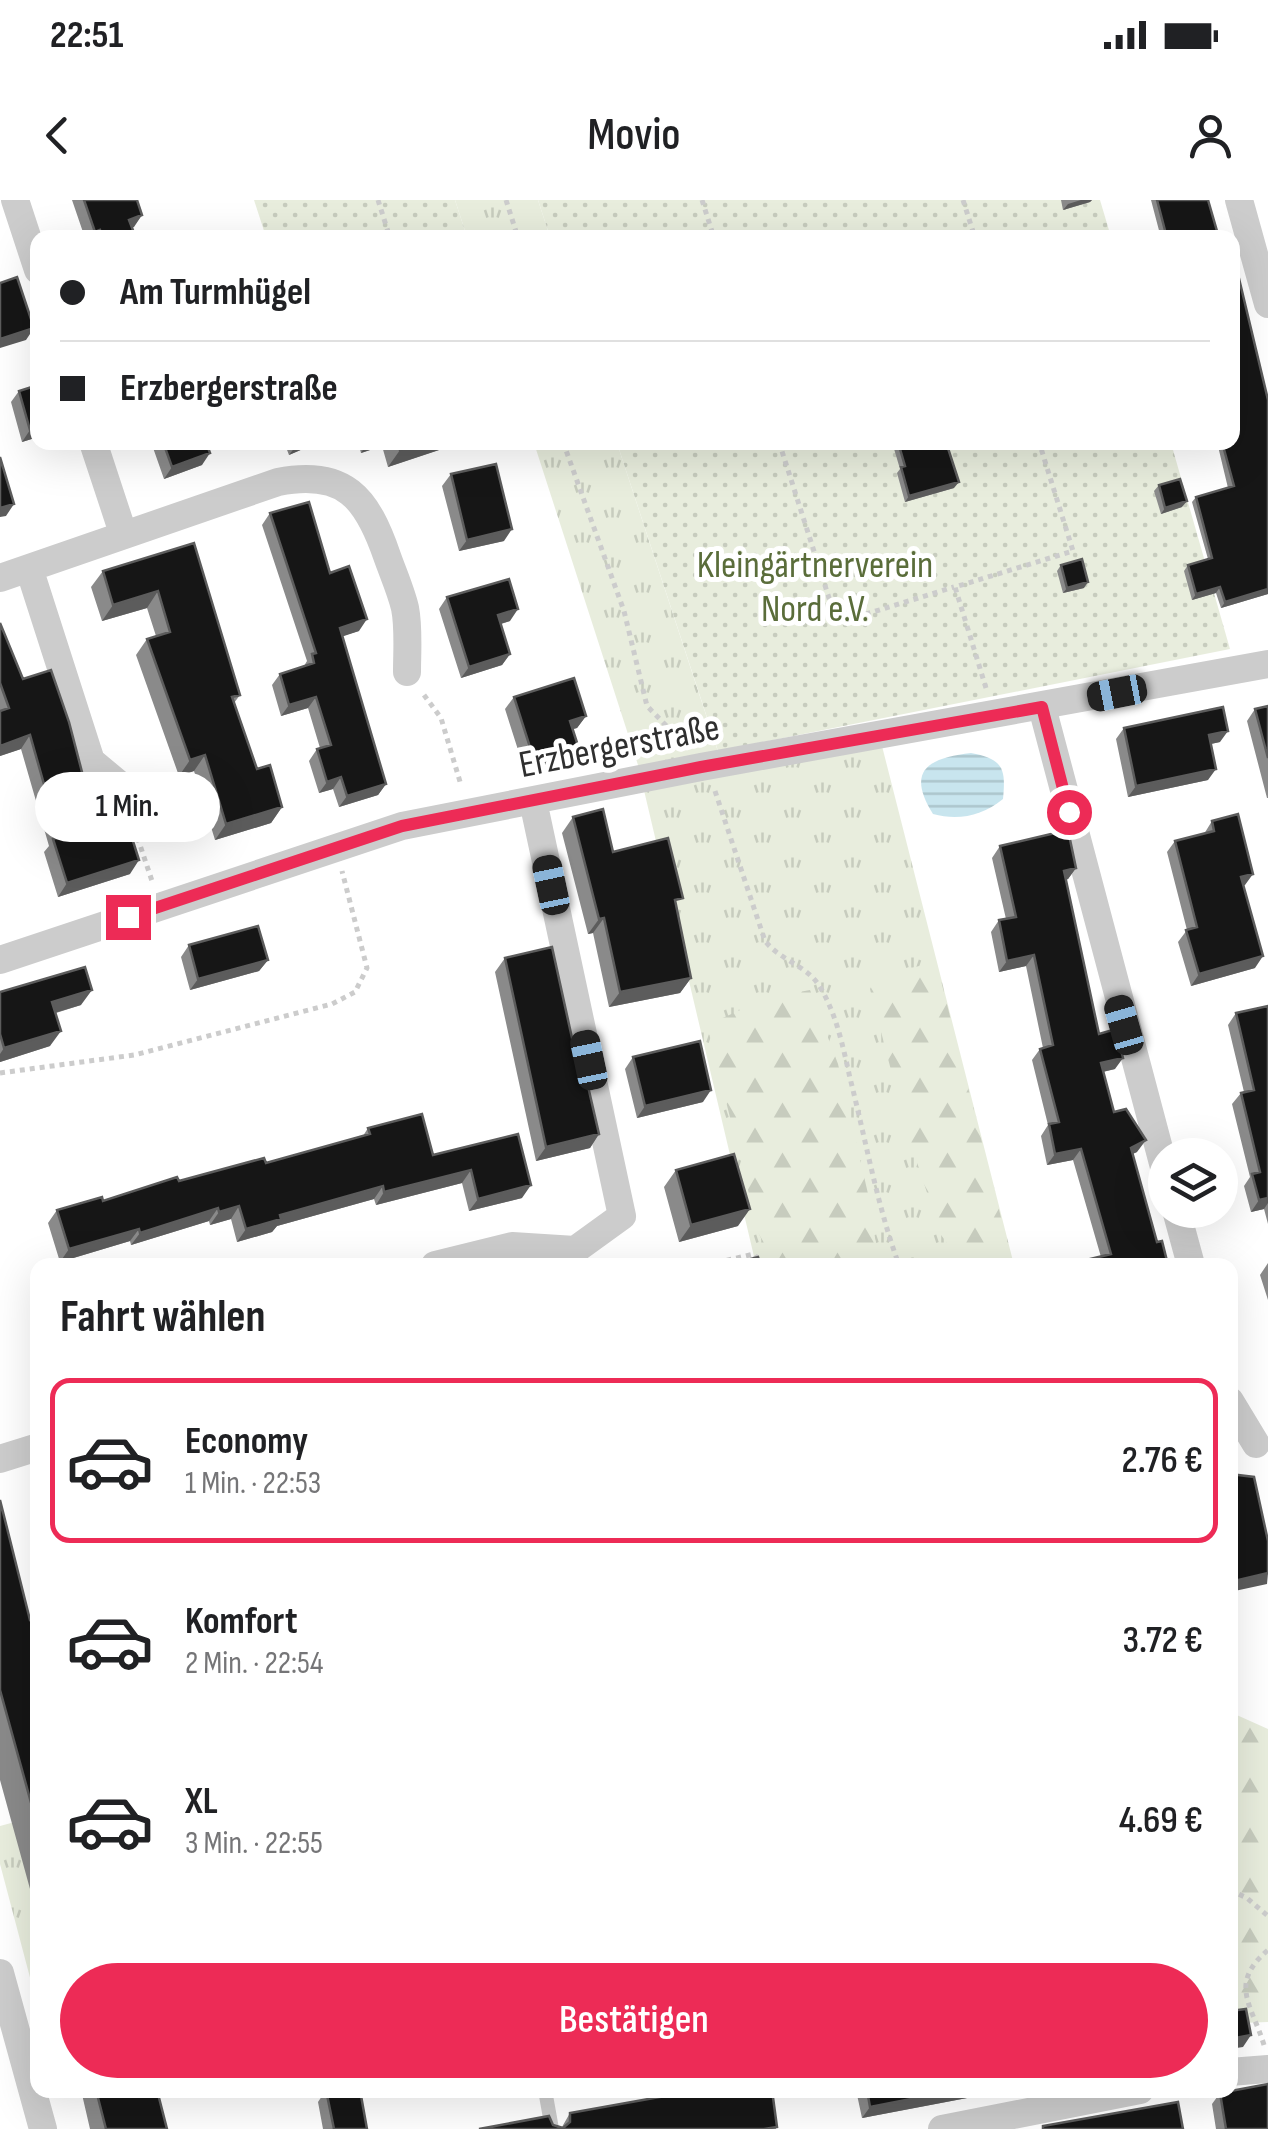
<!DOCTYPE html>
<html lang="de">
<head>
<meta charset="utf-8">
<style>
  :root { --surface:#fff; --page:#f2f2f2; --text:#202124; --muted:#757577; --line:#e0e0e0; --accent:#ed2b56 }
  body { margin:0; font-family:"Sofia Sans Condensed",sans-serif; background:var(--page); color:var(--text); height:100vh; display:flex; flex-direction:column; font-size:38px; white-space:nowrap }
  * { box-sizing:border-box; margin:0 }
  p { font-size:32px; color:var(--muted) }
  .icon { flex:none; width:55px; height:55px; fill:none; stroke:currentColor; stroke-width:2; stroke-linecap:round; stroke-linejoin:round }
  .map { position:relative; flex:1; overflow:hidden }
  .drawer { position:absolute; left:30px; top:1058px; width:1208px; height:840px; display:flex; flex-direction:column; background:var(--surface); border-radius:20px; box-shadow:0 10px 40px #0002 }
  .drawer>* { flex:none }
  .banner { position:absolute; left:30px; top:30px; width:1210px; height:220px; border-radius:20px; box-shadow:0 10px 40px #0002; display:grid; align-content:center; height:220px; padding:0 30px; background:var(--surface) }
  .controls { position:absolute; left:1148px; top:938px; display:grid; gap:20px }
  .controls a { display:grid; place-items:center; width:90px; height:90px; border-radius:50%; background:var(--surface); box-shadow:0 10px 40px #0002; font-size:50px }
  .end { position:absolute; width:45px; height:45px; margin:-22px; border:12px solid #ed2b56; background:#fff; box-shadow:0 0 0 5px #fff }
  .from { border-radius:50% }
  .bubble { position:absolute; height:70px; border-radius:35px; background:var(--surface); box-shadow:0 10px 40px #0002; font-size:32px; font-weight:600; line-height:70px; text-align:center }
  .car { position:absolute; width:30px; height:60px; margin:-30px -15px; border-radius:12px; box-shadow:0 0 8px 2px #0007; background:linear-gradient(#222 24%,#8ab4d8 0 40%,#222 0 76%,#8ab4d8 0 86%,#222 0) }
  .banner b { display:flex; align-items:center; gap:35px; height:95px; font-size:38px }
  .banner b+b { border-top:2px solid var(--line) }
  .banner i { width:25px; height:25px; background:var(--text) }
  ul { padding:0; list-style:none }
  li { display:flex; align-items:center; gap:30px; height:165px; margin:0 20px 15px; padding:0 10px; border:5px solid transparent; border-radius:20px }
  li div { flex:1 }
  li b { display:block; font-size:38px }
  li em { font-style:normal; font-weight:600 }
  li.active { border-color:var(--accent) }
  li>.icon { width:90px; height:90px; stroke-width:1.5 }
  h2 { padding:0 30px; font-size:45px; line-height:120px }
  .action { display:flex; gap:20px; margin-top:auto; padding:20px 30px }
  .action a { flex:1; height:115px; border-radius:60px; background:var(--accent); color:#fff; font-size:40px; font-weight:600; line-height:115px; text-align:center }
  .status { display:flex; justify-content:space-between; align-items:center; height:70px; padding:0 50px; background:var(--surface); direction:ltr }
  .status svg { height:28px; fill:currentColor }
  header { display:flex; justify-content:space-between; align-items:center; height:130px; padding:0 30px; background:var(--surface); font-size:45px; font-weight:600 }
  .map>svg:first-child { display:block }
  .grass { fill:url(#grass-tufts) }
  .forest { fill:url(#forest-firs) }
  .garden { fill:url(#garden-dots) }
  .water { fill:url(#water-rules) }
  .lines { fill:none; stroke-linecap:round; stroke-linejoin:round }
  .path { stroke:#ccc; stroke-width:5; stroke-dasharray:5 5; stroke-linecap:butt }
  .service { stroke:#ccc; stroke-width:14 }
  .minor { stroke:#ccc; stroke-width:28 }
  .wall { fill:#8a8a8a }
  .shaded-wall { fill:#5c5c5c }
  .building { fill:#161616; stroke:#5c5c5c; stroke-width:2.5 }
  .route { stroke:#ed2b56; stroke-width:12 }
  .labels { text-anchor:middle; stroke-width:10; stroke-linejoin:round; paint-order:stroke }
  .park-label { font-size:38px; fill:#5a6d3a; stroke:#fff }
  .street-label { font-size:38px; fill:#2f2f2f; stroke:#fff }
</style>
</head>
<body>
<div class="status"><b>22:51</b><svg viewBox="0 0 49 12"><path d="M0 12V9h3v3zM5 12V6h3v6zM10 12V3h3v9zM15 12V0h3v12zM26 1h20v11H26zM47 4h2v5h-2z"/></svg></div>
<header><svg class="icon" aria-label="back" viewBox="0 0 24 24"><path d="M15 5l-7 7 7 7"/></svg>Movio<svg class="icon" aria-label="person" viewBox="0 0 24 24"><circle cx="12" cy="8" r="4"/><path d="M4 21q1-7 8-7t8 7"/></svg></header>
<div class="map">
<svg width="1268" height="1929" viewBox="0 0 1268 1929">
  <defs>
    <pattern id="grass-tufts" width="24" height="20" patternUnits="userSpaceOnUse" patternTransform="scale(2.5)"><rect width="24" height="20" fill="#e8eddd"/><path d="M3 7l-1-3M5 7V3M7 7l1-3M15 17l-1-3M17 17v-4M19 17l1-3" fill="none" stroke="#c7ccbe"/></pattern>
    <pattern id="forest-firs" width="22" height="20" patternUnits="userSpaceOnUse" patternTransform="scale(2.5)"><rect width="22" height="20" fill="#e8eddd"/><path d="M5 1l3.5 6h-7zM16 11l3.5 6h-7z" fill="#c7ccbe"/></pattern>
    <pattern id="garden-dots" width="8" height="8" patternUnits="userSpaceOnUse" patternTransform="scale(2.5)"><rect width="8" height="8" fill="#e8eddd"/><path d="M2 2h.1M6 6h.1" fill="none" stroke="#c7ccbe" stroke-width="1.8" stroke-linecap="round"/></pattern>
    <pattern id="water-rules" width="6" height="5" patternUnits="userSpaceOnUse" patternTransform="scale(2.5)"><rect width="6" height="5" fill="#c8e5ee"/><path d="M0 2.5h6" fill="none" stroke="#acc5cc"/></pattern>
  </defs>
  <rect width="100%" height="100%" fill="#fff"/>
  <!-- grass -->
  <path class="grass" d="M455 0H538L550 37H467Z
    M534 243H617L726 576 882 546 1014 1065H756L638 565Z
    M37 1616V1804L0 1664V1626Z"/>
  <!-- forest -->
  <path class="forest" d="M936 761 1009 1049 979 1061 960 1060 941 1035 907 932 870 789 875 779Z
    M810 790 838 864 869 998 877 1051 871 1065H774L759 1034 707 825 767 798Z
    M1230 1512 1268 1529V1822L1241 1823 1230 1782Z"/>
  <!-- garden -->
  <path class="garden" d="M254 0H455L467 37H266Z
    M538 0H1100L1111 37H550Z
    M617 243H1171L1230 449 718 551Z"/>
  <!-- water -->
  <path class="water" d="M971 553C1003 559 1006 568 1003 599 982 616 958 621 933 614 905 569 930 558 971 553Z"/>
  <g class="lines">
    <!-- path -->
    <path class="path" d="M378 0 390 38
      M506 0 518 38
      M702 0 714 38
      M963 0 975 38
      M563 242 624 411 647 506 684 544
      M779 242 837 423 954 387
      M986 488 955 387 1073 351 1039 242
      M424 495 441 518 461 585
      M715 591 765 741C780 760 805 765 818 784 836 811 843 847 850 878 866 941 877 1005 899 1065
      M128 609 153 684
      M0 873 134 855 332 804 355 792 367 768 342 671
      M707 1065 754 1054 762 1065
      M1230 1690 1247 1698 1268 1716
      M1264 1845C1252 1805 1228 1784 1268 1750"/>
    <!-- service -->
    <path class="service" d="M545 1890 552 1929"/>
    <!-- minor -->
    <path class="minor" d="M15 0 38 70
      M1239 0 1268 104
      M93 242 123 333
      M29 368 91 561 121 586
      M0 378 278 282C345 269 367 298 387 356 393 373 401 391 405 408 409 428 407 451 407 472
      M1042 507 1165 971
      M0 760 402 626 701 567 1268 464
      M1176 1010 1191 1065
      M435 1065 512 1046 575 1050 622 1016 533 601
      M1230 1201 1256 1244
      M0 1259 38 1247
      M0 1773 43 1929
      M1230 1872 1268 1869
      M942 1929 1140 1890"/>
  </g>
  <!-- wall -->
  <path class="wall" d="M72 0H137L142 15 132 28 136 38H85Z
    M1061 0H1092L1090 2 1063 10Z
    M1151 0H1208L1219 38H1161Z
    M38 185V237L22 242 11 202 19 191Z
    M151 242H206L202 265 164 279Z
    M284 242H319L289 255Z
    M358 242H447L442 249 388 267 382 246 361 253Z
    M892 242H946L954 288 905 302 897 273 900 269Z
    M1217 242H1232L1268 394 1221 408 1216 393 1192 400 1184 371 1188 365 1208 359 1192 302 1196 297 1228 288Z
    M451 274 504 341 459 351 442 286Z
    M1159 285 1182 307 1161 314 1154 291Z
    M270 313 330 373 359 431 342 436 386 584 378 595 339 607 333 589 319 593 309 561 317 549 320 548 308 508 281 516 272 485 280 474 304 466 307 461 262 325Z
    M194 343 240 495 234 503 257 569 282 607 271 623 215 640 194 571 179 576 136 455 147 439 156 436 147 408 102 421 91 387 103 371Z
    M1061 365 1084 388 1063 393 1057 371Z
    M447 397 510 421 501 424 510 454 502 465 461 478 439 409Z
    M0 423 23 479 96 626 130 674 58 697 44 652 49 646 21 549 0 556Z
    M514 497 586 516 577 528 573 529 580 552 572 563 527 578 505 509Z
    M1268 506V598H1267L1247 521 1255 509Z
    M1124 528 1220 542 1211 544 1208 580 1128 597 1116 539Z
    M573 617 677 707 691 778 680 793 609 807 593 733 588 734 562 633Z
    M1212 621 1245 685 1243 686 1255 768 1191 786 1178 742 1187 730 1167 652 1175 641 1204 634Z
    M1000 646 1076 668 1068 679 1066 680 1099 834 1115 869 1103 872 1114 912 1137 952 1132 954 1157 1042 1168 1065H1077L1078 1062 1101 1057 1073 960 1047 965 1041 936 1048 925 1032 860 1040 849 1043 848 1026 766 999 772 991 732 999 720 1006 719 992 658Z
    M189 745 268 760 259 771 190 790 181 757Z
    M505 758 579 870 599 934 590 948 536 961 495 772Z
    M0 792 81 805 56 813 50 846 0 862Z
    M1268 806V1024L1264 1009 1251 1012 1244 986 1250 977 1232 904 1241 893 1244 892 1228 825 1236 813Z
    M633 857 703 902 637 918 625 869Z
    M368 928 433 955 518 934 522 998 469 1011 462 983 376 1005 374 999 277 1026 272 1032 237 1042 231 1019 210 1025 209 1021 131 1045 130 1041 60 1062 48 1023 57 1010 103 1001 179 981 266 963 363 936Z
    M676 970 738 1026 679 1042 664 987Z
    M1268 1063V1100L1260 1075Z
    M0 1300 30 1420 38 1418V1718L0 1580Z
    M81 1890H157L167 1929H90Z
    M326 1890 367 1929H323L318 1902Z
    M672 1890H772L776 1929H479L553 1925 562 1927 570 1913 672 1895Z
    M856 1890H1009L862 1918Z
    M1220 1893 1268 1929H1216L1212 1904Z"/>
  <!-- shaded-wall -->
  <path class="shaded-wall" d="M1081 0H1092L1090 2 1063 10 1068 4Z
    M142 15 134 27 121 32 129 20Z
    M34 128 26 140 0 148V139Z
    M38 228V237L22 242 30 230Z
    M299 242H319L289 255Z
    M368 242H385L382 246 361 253Z
    M422 242H447L442 249 388 267 400 250Z
    M210 253 202 265 164 279 172 267Z
    M959 282 954 288 905 302 909 296Z
    M1187 301 1182 307 1161 314 1165 308Z
    M14 304 6 316 0 317V308Z
    M512 329 504 341 459 351 467 340Z
    M1088 382 1084 388 1063 393 1067 388Z
    M1220 387 1216 393 1192 400 1196 394Z
    M1268 389V394L1221 408 1225 402Z
    M158 391 147 408 102 421 113 405Z
    M518 409 510 421 490 427 498 415Z
    M367 419 359 431 332 440 340 428Z
    M510 454 502 465 461 478 469 467Z
    M316 497 308 508 281 516 289 505Z
    M586 516 577 528 562 532 570 521Z
    M1228 531 1220 542 1201 546 1209 535Z
    M30 535 21 549 0 556V546Z
    M580 552 572 563 527 578 536 566Z
    M205 555 194 571 179 576 190 560Z
    M1216 569 1208 580 1128 597 1136 586Z
    M341 577 333 589 319 593 327 582Z
    M386 584 378 595 339 607 347 596Z
    M282 607 271 623 215 640 226 624Z
    M139 660 130 674 58 697 67 683Z
    M1076 668 1068 679 1056 682 1064 671Z
    M1253 674 1245 685 1232 689 1241 677Z
    M604 718 593 733 588 734 599 719Z
    M1034 755 1026 766 999 772 1007 761Z
    M1263 756 1255 768 1191 786 1199 774Z
    M268 760 259 771 190 790 198 779Z
    M691 778 680 793 609 807 620 792Z
    M92 790 81 805 41 817 52 802Z
    M61 831 50 846 0 862V854L4 848Z
    M1123 858 1115 869 1093 874 1101 863Z
    M711 890 703 902 637 918 645 906Z
    M599 934 590 948 536 961 546 947Z
    M1146 940 1137 952 1122 959 1131 948Z
    M1081 949 1073 960 1047 965 1055 954Z
    M471 970 462 983 376 1005 384 992Z
    M531 985 522 998 469 1011 478 999Z
    M383 986 374 999 277 1026 272 1032 237 1042 246 1029 280 1015Z
    M1268 998V1003L1264 1009 1251 1012 1259 1000Z
    M239 1006 231 1019 210 1025 219 1012Z
    M218 1008 209 1021 131 1045 140 1033Z
    M750 1009 738 1026 679 1042 691 1025Z
    M139 1029 130 1041 60 1062 69 1049Z
    M1268 1373 1267 1384 1230 1392V1382Z
    M1251 1835 1243 1847 1230 1849V1839Z
    M957 1890H1009L862 1918 870 1907Z"/>
  <!-- building -->
  <path class="building" d="M84 0H137L142 15 129 20 136 38H103L100 30 95 32Z
    M1157 0H1208L1219 38H1167Z
    M1236 66 1268 200V389L1225 402 1220 387 1196 394 1188 365 1212 358 1196 297 1234 286 1222 242H1232V67Z
    M17 77 34 128 0 139V83Z
    M38 185V228L30 230 19 191Z
    M163 242H206L210 253 172 267Z
    M398 242H422L400 250Z
    M898 242H946L959 282 909 296 901 267 905 266Z
    M0 257 14 304 0 308Z
    M496 264 512 329 467 340 451 274Z
    M1180 279 1187 301 1165 308 1159 285Z
    M309 302 330 373 349 366 367 419 340 428 386 584 347 596 341 577 327 582 317 549 331 545 316 497 289 505 280 474 314 463 312 454 316 453 270 313Z
    M194 343 240 495 232 497 257 569 270 565 282 607 226 624 205 555 190 560 147 439 170 432 158 391 113 405 103 371Z
    M1082 359 1088 382 1067 388 1061 365Z
    M509 379 518 409 498 415 510 454 469 467 447 397Z
    M0 423 23 479 51 470 69 522 96 626 125 616 139 660 67 683 53 639 59 637 30 535 0 546V511L9 508 0 483Z
    M574 478 586 516 570 521 580 552 536 566 514 497Z
    M1268 506V558L1255 509Z
    M1223 507 1228 531 1209 535 1216 569 1136 586 1124 528Z
    M603 609 613 652 668 638 683 698 675 700 691 778 620 792 604 718 599 719 573 617Z
    M1238 614 1253 674 1241 677 1263 756 1199 774 1186 730 1197 727 1175 641 1214 631 1212 621Z
    M1068 630 1076 668 1064 671 1099 834 1116 829 1123 858 1101 863 1114 912 1126 909 1146 940 1131 948 1157 1042 1162 1041 1168 1065H1079L1078 1062 1111 1054 1081 949 1055 954 1049 924 1059 922 1040 849 1053 845 1034 755 1007 761 999 720 1016 717 1000 646Z
    M258 726 268 760 198 779 189 745Z
    M552 747 579 870 584 869 599 934 546 947 505 758Z
    M85 767 92 790 52 802 61 831 4 848 0 834V792Z
    M1268 806V998L1259 1000 1252 974 1260 972 1241 893 1254 890 1236 813Z
    M700 841 711 890 645 906 633 857Z
    M422 914 433 955 518 934 531 985 478 999 471 970 384 992 383 986 280 1015 281 1019 246 1029 239 1006 219 1012 218 1008 140 1033 139 1029 69 1049 57 1010 102 997 103 1001 177 977 179 981 264 958 266 963 370 934 368 928Z
    M734 954 750 1009 691 1025 676 970Z
    M758 1057 760 1065H728Z
    M1230 1274 1254 1277 1268 1341V1373L1230 1382Z
    M0 1300 30 1420 38 1418V1628L0 1490Z
    M1246 1809 1251 1835 1230 1839V1811Z
    M1268 1884V1929H1226L1220 1893Z
    M96 1890H157L167 1929H106Z
    M326 1890H360L367 1929H334Z
    M681 1890H772L777 1927 764 1929H479L549 1916 553 1925 563 1928 570 1922V1913L682 1893Z
    M867 1890H957L870 1907Z
    M1178 1902 1183 1929H1043V1926Z"/>
  <g class="lines">
    <!-- route -->
    <path class="route" d="M128 717 402 626 701 567 1042 507 1069 612"/>
  </g>
  <g class="labels">
    <!-- park labels -->
    <g class="park-label">
      <text x="815" y="377">Kleingärtnerverein<tspan x="815" dy="44">Nord e.V.</tspan></text>
    </g>
    <!-- street labels -->
    <g class="street-label">
      <text transform="translate(619 545) rotate(-11)" y="13">Erzbergerstraße</text>
    </g>
  </g>
</svg>
<div class="controls">
<a><svg class="icon" aria-label="layers" viewBox="0 0 24 24"><path d="M12 4l9 5-9 5-9-5zM3 14l9 5 9-5"/></svg></a>
</div>
<i class="end from" style="left:1069px;top:612px"></i>
<i class="end" style="left:128px;top:717px"></i>
<div class="bubble" style="left:35px;top:572px;width:185px">1 Min.</div>
<i class="car" style="left:1117px;top:493px;rotate:259deg"></i>
<i class="car" style="left:551px;top:685px;rotate:348deg"></i>
<i class="car" style="left:1124px;top:825px;rotate:344deg"></i>
<i class="car" style="left:589px;top:860px;rotate:348deg"></i>
<div class="banner">
<b><i class="from"></i>Am Turmhügel</b>
<b><i></i>Erzbergerstraße</b>
</div>
<section class="drawer">
<h2>Fahrt wählen</h2>
<ul>
<li class="active"><svg class="icon" aria-label="car" viewBox="0 0 24 24"><path d="M5 17H2v-5l4-1 3-4h7l3 4 3 1v5h-3M9 17h6M6 11h13"/><circle cx="7" cy="17" r="2"/><circle cx="17" cy="17" r="2"/></svg><div><b>Economy</b><p>1 Min. · 22:53</p></div><em>2.76 €</em></li>
<li><svg class="icon" aria-label="car" viewBox="0 0 24 24"><path d="M5 17H2v-5l4-1 3-4h7l3 4 3 1v5h-3M9 17h6M6 11h13"/><circle cx="7" cy="17" r="2"/><circle cx="17" cy="17" r="2"/></svg><div><b>Komfort</b><p>2 Min. · 22:54</p></div><em>3.72 €</em></li>
<li><svg class="icon" aria-label="car" viewBox="0 0 24 24"><path d="M5 17H2v-5l4-1 3-4h7l3 4 3 1v5h-3M9 17h6M6 11h13"/><circle cx="7" cy="17" r="2"/><circle cx="17" cy="17" r="2"/></svg><div><b>XL</b><p>3 Min. · 22:55</p></div><em>4.69 €</em></li>
</ul>
<div class="action"><a>Bestätigen</a></div>
</section>
</div>
</body>
</html>
